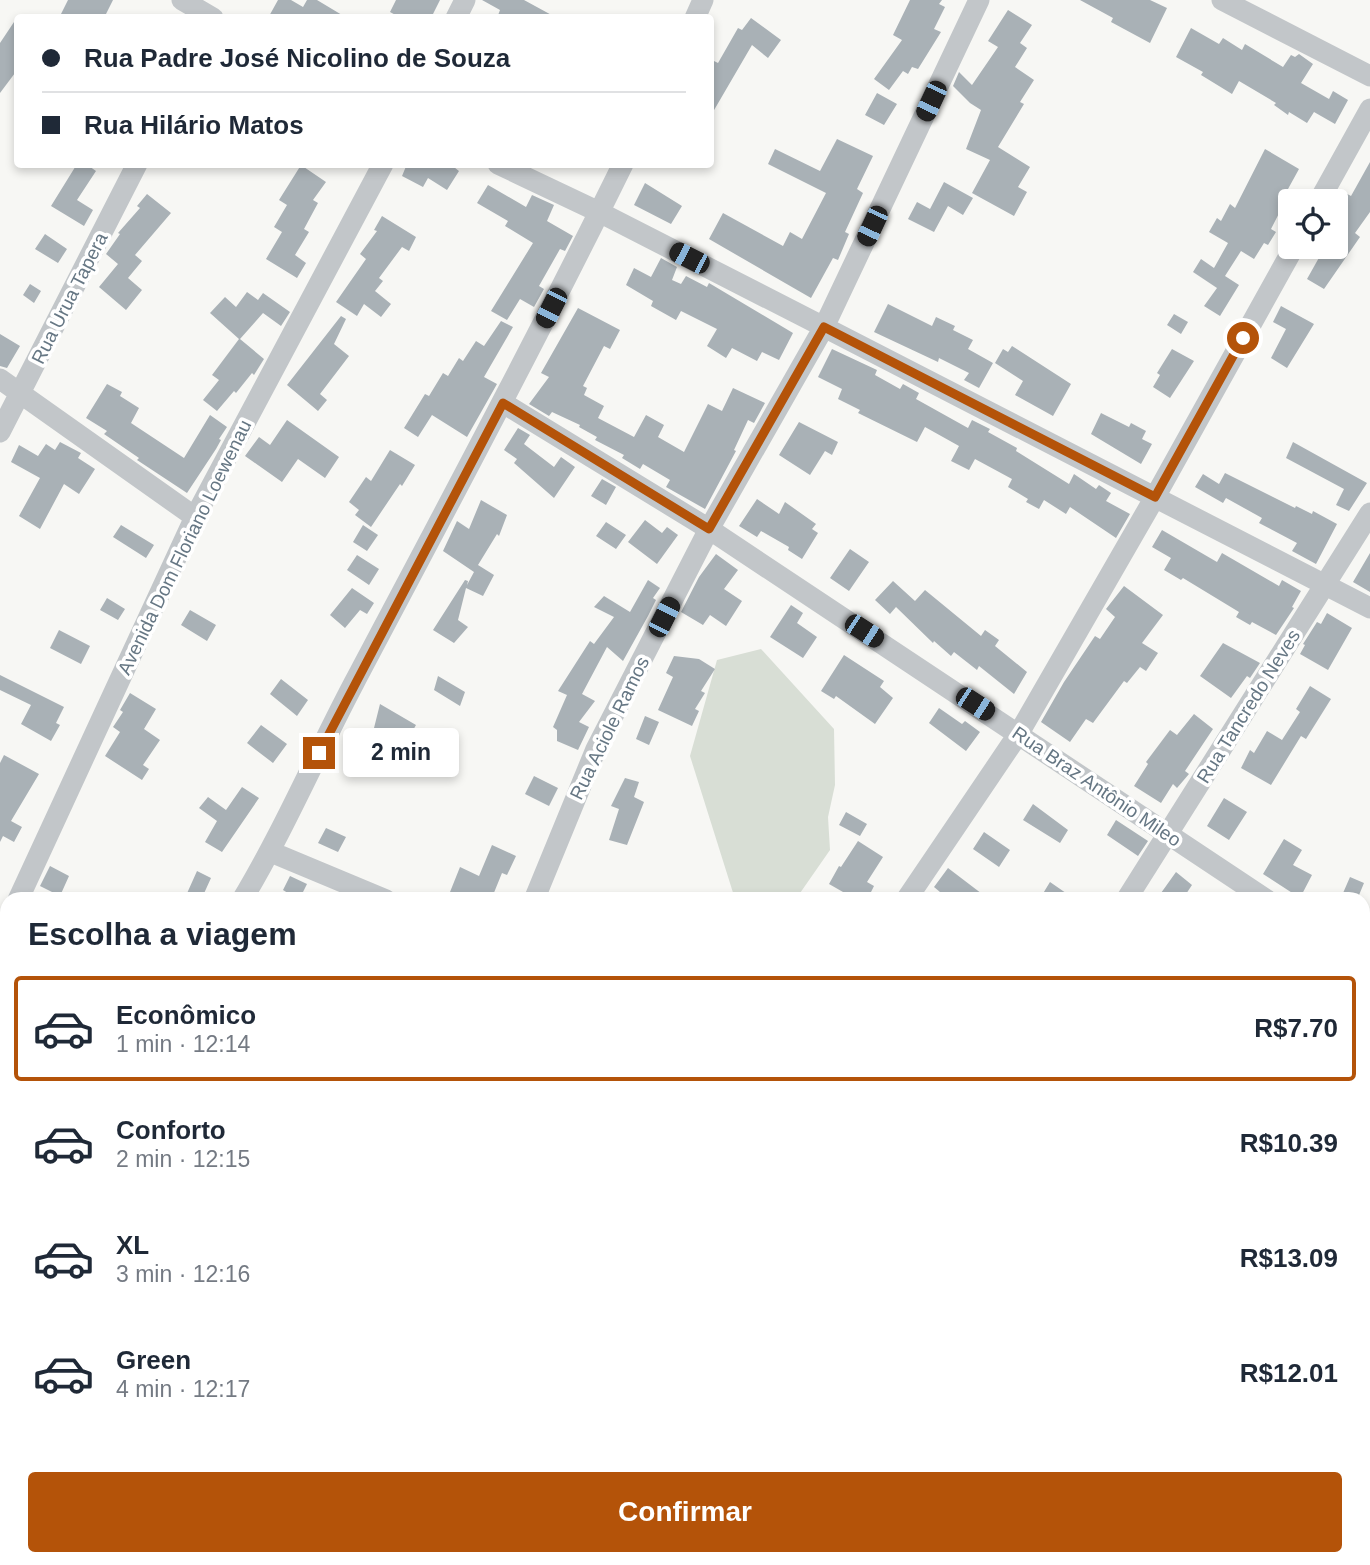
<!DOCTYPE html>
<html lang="pt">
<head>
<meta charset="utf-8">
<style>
  :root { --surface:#fff; --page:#f6f6f7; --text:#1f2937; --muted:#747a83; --line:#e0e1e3; --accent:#b45309 }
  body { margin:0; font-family:Arial,sans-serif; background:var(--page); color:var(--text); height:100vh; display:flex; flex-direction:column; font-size:26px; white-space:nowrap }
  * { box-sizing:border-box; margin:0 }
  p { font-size:23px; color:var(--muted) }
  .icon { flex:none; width:38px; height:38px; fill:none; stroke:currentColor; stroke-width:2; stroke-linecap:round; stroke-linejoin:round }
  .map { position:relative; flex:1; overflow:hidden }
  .details { position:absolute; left:0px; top:892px; width:1370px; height:674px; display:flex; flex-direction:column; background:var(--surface); border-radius:21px 21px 0 0; box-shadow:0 4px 10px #0003 }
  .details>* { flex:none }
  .guide { position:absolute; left:14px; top:14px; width:700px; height:154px; border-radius:7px; box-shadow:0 4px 10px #0003; display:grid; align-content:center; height:154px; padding:0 28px; background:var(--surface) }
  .controls { position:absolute; left:1278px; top:189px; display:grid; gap:14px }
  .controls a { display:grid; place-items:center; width:70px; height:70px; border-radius:7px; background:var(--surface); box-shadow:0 4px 10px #0003; font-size:35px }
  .end { position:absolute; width:32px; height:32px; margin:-16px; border:9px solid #b45309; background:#fff; box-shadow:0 0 0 4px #fff }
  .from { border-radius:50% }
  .bubble { position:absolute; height:49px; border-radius:7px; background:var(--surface); box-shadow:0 4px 10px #0003; font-size:23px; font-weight:700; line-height:49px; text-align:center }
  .car { position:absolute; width:21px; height:42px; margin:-21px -10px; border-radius:9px; box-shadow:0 0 5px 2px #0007; background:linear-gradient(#222 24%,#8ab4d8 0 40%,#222 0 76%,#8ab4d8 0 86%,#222 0) }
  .guide b { display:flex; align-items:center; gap:24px; height:66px; font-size:26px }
  .guide b+b { border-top:2px solid var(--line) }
  .guide i { width:18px; height:18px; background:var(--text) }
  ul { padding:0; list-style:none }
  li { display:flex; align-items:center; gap:21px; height:105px; margin:0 14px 10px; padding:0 14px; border:4px solid transparent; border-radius:7px }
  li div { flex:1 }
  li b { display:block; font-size:26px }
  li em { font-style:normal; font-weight:700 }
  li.current { border-color:var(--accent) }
  li>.icon { width:63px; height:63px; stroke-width:1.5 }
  h2 { padding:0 28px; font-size:32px; line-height:84px }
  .button { display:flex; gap:14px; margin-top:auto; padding:14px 28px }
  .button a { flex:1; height:80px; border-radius:7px; background:var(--accent); color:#fff; font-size:28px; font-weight:700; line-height:80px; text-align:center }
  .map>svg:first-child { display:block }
  .green { fill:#d8ded5 }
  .building { fill:#a9b1b6 }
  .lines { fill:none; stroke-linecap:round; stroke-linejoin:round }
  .minor { stroke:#c2c6c9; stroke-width:21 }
  .route { stroke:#b45309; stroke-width:9 }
  .labels { text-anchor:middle; stroke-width:7; stroke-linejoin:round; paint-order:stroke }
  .street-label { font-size:19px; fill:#667784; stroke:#fff }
</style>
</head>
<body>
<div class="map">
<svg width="1370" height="1565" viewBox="0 0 1370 1565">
  <rect width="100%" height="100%" fill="#f7f7f4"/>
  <!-- green -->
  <path class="green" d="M761 649 834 729 835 785 828 817 830 850 798 896V899H735L690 756 717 660Z
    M789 1559H901L897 1565H797Z
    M940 1559H1045L1036 1565H942Z"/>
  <!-- building -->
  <path class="building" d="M68 0H113L104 18H59Z
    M278 0H291L303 7 307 0H317L347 18H268Z
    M396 0H440L431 18H401L390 12Z
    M482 0H524L557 18H497L500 10Z
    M910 0H942L939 4 945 7 934 29 941 32 918 69 912 67 908 74 903 71 889 90 874 79 902 40 893 35Z
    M1080 0H1150L1167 8 1150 43 1111 22 1113 18Z
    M1008 10 1032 25 1020 43 1027 48 1015 67 1034 80 1020 102 1024 104 998 147 1030 167 1018 187 1027 192 1014 216 972 193 990 160 966 149 981 110 970 103 953 86 959 72 972 85 998 47 988 41Z
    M18 16V69L0 93V43Z
    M751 18 781 40 768 58 752 45 710 117V59L718 63 738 28 742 30Z
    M1191 28 1219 44 1223 38 1242 50 1245 44 1283 67 1291 55 1295 57 1299 54 1313 64 1301 83 1329 99 1333 91 1348 100 1335 124 1314 112 1307 123 1289 112 1288 115 1274 105 1276 103 1239 81 1232 94 1201 75 1203 72 1176 57Z
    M877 93 897 104 884 125 865 115Z
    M837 139 873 156 857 189 863 193 845 232 849 234 838 260 833 258 811 298 709 239 723 213 783 246 790 232 802 239 826 193 768 164 775 149 820 171Z
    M1265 149 1299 169 1288 189 1291 190 1271 229 1276 232 1268 245 1264 243 1254 259 1241 251 1225 276 1239 285 1220 316 1204 306 1217 288 1193 272 1201 259 1214 268 1228 243 1209 232 1217 218 1221 221 1230 204 1235 208Z
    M1370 162V212L1355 233 1360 237 1324 289 1307 279 1325 247H1335V223L1344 211 1335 206 1334 201 1340 190 1351 196Z
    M77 164H86L96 171 77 200 93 210 84 226 51 206Z
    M407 164H450L459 171 447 190 428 178 423 187 402 176Z
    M301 165 326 182 313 200 318 203 304 229 309 232 295 255 306 263 297 278 266 259 282 232 274 227 287 205 279 200Z
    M944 182 973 198 963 215 948 206 934 232 908 219 917 202 930 209Z
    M645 183 682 206 671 224 634 205Z
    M488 185 526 207 532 195 554 205 547 221 573 236 565 251 560 249 539 286 544 289 534 307 520 299 507 320 491 311 533 243 505 226 508 221 477 203Z
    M147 194 171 213 135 255 142 261 128 278 142 290 126 310 99 287 118 264 106 254 120 234 118 233 140 208 137 206Z
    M382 216 416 237 409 251 402 247 379 278 383 281 375 291 391 304 381 317 364 304 357 316 336 302 366 259 360 254 377 231 374 230Z
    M45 234 67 249 58 263 35 249Z
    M661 258 677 267 672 280 681 284 686 276 707 287 709 283 793 333 779 360 762 352 757 361 732 348 726 358 707 346 717 329 681 311 676 320 651 306 653 301 626 285 634 268 651 277Z
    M30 284 41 291 34 303 23 295Z
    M247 292 258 300 263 293 290 312 281 326 263 313 240 339 264 359 254 375 252 373 236 393 234 391 217 411 203 400 219 380 212 375 239 339 210 313 225 297 236 307Z
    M888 304 932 326 936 317 955 326 953 330 973 340 968 349 993 363 979 388 964 380 969 373 939 358 938 362 874 332Z
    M1281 306 1314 324 1287 368 1271 358 1286 329 1273 322Z
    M578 308 620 330 610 349 604 346 583 386 587 388 584 395 604 406 598 418 634 437 646 415 664 425 658 437 684 452 708 404 722 411 733 388 765 403 754 423 748 420 734 450 736 451 705 509 666 487 670 480 643 464 640 469 622 458 624 455 595 440 597 437 579 427 580 425 552 412 549 416 529 404 549 377 541 373Z
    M1174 314 1188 322 1181 334 1167 325Z
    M341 316 346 319 334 344 349 356 320 394 327 400 318 411 287 385Z
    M501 321 513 327 484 377 497 384 467 437 432 415 418 437 404 428 425 394 429 396 443 373 448 376 459 358 463 361 476 341 484 346Z
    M0 334 20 346 7 368 0 366Z
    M1012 346 1071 384 1053 416 1015 395 1023 381 995 363 1003 349 1008 352Z
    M832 349 877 370 875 375 900 389 903 384 919 393 916 399 968 428 972 420 990 429 988 432 1017 448 1016 451 1069 484 1074 474 1096 489 1099 485 1111 493 1106 501 1130 514 1116 538 1070 507 1066 514 1044 500 1039 509 1026 502 1028 499 1008 487 1012 479 975 459 969 470 951 461 959 446 925 427 917 442 858 413 860 410 838 399 842 389 818 377Z
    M1172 349 1194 361 1170 398 1153 387 1160 375 1157 373Z
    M107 384 122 392 120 396 139 408 131 423 184 458 210 415 227 427 219 439 221 440 216 449 187 493 137 460 139 458 104 434 107 431 86 418Z
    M1101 413 1129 427 1131 423 1146 431 1142 439 1152 444 1141 464 1091 434Z
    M287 420 339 457 325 478 298 459 282 482 245 456 259 437 270 445Z
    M799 422 838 442 832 455 825 451 810 475 779 455Z
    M518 428 530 435 524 444 554 467 561 457 575 467 554 498 514 463 517 459 504 450Z
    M60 442 81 453 78 458 95 469 79 494 64 484 40 529 19 516 40 478 11 462 19 445 38 456 46 444 55 450Z
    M1293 442 1367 483 1349 511 1336 505 1344 489 1286 458Z
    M390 450 415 465 402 486 400 484 371 527 355 515 359 510 349 502 366 477 371 481Z
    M1225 473 1295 508 1296 506 1312 514 1313 511 1337 524 1316 564 1292 551 1297 543 1259 523 1262 518 1226 498 1223 503 1195 487 1203 474 1219 484Z
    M602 479 616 487 606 505 591 496Z
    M757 499 779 514 785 502 816 524 812 529 818 533 802 559 788 550 789 547 761 531 757 537 739 526Z
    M481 500 507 515 499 536 497 534 478 565 494 575 483 596 466 588 458 620 468 627 454 643 433 630 465 580 468 581 467 585 474 572 443 551 457 521 469 529Z
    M645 520 662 533 667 527 678 535 657 564 628 542Z
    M606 522 626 535 616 549 596 536Z
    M121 525 154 545 146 558 113 537Z
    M363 525 378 535 367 551 353 542Z
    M1162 530 1217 562 1222 553 1279 586 1282 580 1301 591 1292 607 1294 608 1276 635 1252 622 1250 625 1236 617 1239 612 1183 578 1181 580 1164 570 1171 558 1152 547Z
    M850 549 869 562 849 591 830 578Z
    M1370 553V592L1353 582Z
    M716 554 738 570 724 589 742 601 726 626 710 615 703 625 681 612 699 577Z
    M357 555 379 569 369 585 347 570Z
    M648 580 660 588 653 598 656 600 648 616 623 661 607 647 582 694 595 701 579 722 589 727 578 750 557 741V730L553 727 567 695 558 691 590 641 594 644 614 617 594 607 604 596 630 612Z
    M893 581 915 601 925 590 981 636 985 630 999 640 995 646 1027 672 1014 694 979 666 977 670 954 652 951 656 934 641 933 643 896 607 890 614 875 600Z
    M1124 586 1163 615 1142 643 1158 653 1146 671 1140 667 1127 683 1124 681 1093 723 1086 719 1070 742 1041 722 1064 682 1095 636 1100 639 1115 617 1106 609Z
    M352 588 374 603 367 614 360 610 345 628 330 615Z
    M107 598 125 609 118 620 100 610Z
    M791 605 803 613 797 623 817 637 803 658 770 637Z
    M190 610 216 625 207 641 181 625Z
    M1327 613 1352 628 1328 670 1300 654 1305 645 1303 644 1317 622 1321 624Z
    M59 630 90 646 81 664 50 648Z
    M1223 643 1260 663 1250 678 1247 676 1231 698 1200 676Z
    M844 655 884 681 880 687 893 698 875 724 836 696 834 699 821 691Z
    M674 656 699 659 715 669 701 691 705 693 695 709 699 711 692 726 658 710 673 677 666 673Z
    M0 675 64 707 56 723 60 725 51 741 21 724 31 705 0 690Z
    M438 676 465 692 460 706 434 690Z
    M281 679 308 700 297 716 270 694Z
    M1310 686 1331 699 1306 739 1301 736 1271 785 1241 768 1250 750 1254 753 1267 731 1282 740 1300 712 1296 709Z
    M130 693 156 709 144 729 160 740 143 765 149 769 142 780 105 756 120 732 113 727 123 712 120 710Z
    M380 704 416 725 399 755 408 759 401 772 346 744 353 730 371 740Z
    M939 708 962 724 965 721 980 732 966 751 929 723Z
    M1194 714 1213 729 1185 771 1189 774 1177 788 1173 784 1161 803 1134 786 1148 764 1146 762 1170 730 1177 735Z
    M645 716 659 722 649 745 636 739Z
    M261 725 287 744 273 763 247 743Z
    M4 755 39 774 11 821 22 827 14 842 3 836 0 842V763Z
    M534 776 558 788 549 806 525 794Z
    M625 778 639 782 634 797 644 802 627 845 609 840 619 809 611 806Z
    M242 787 259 798 222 852 205 842 217 821 199 808 208 797 226 810Z
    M1224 798 1247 812 1229 840 1207 826Z
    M1033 804 1068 830 1060 843 1023 820Z
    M846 812 867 824 860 836 839 825Z
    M1116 820 1148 841 1138 856 1107 835Z
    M326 828 346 837 338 852 318 843Z
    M984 832 1010 850 999 867 973 849Z
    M1284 839 1302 850 1293 865 1312 875 1300 898 1263 874Z
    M858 841 883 857 867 882 874 886 867 900H857L829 884 839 866 841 867Z
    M492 845 516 856 507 875 502 873 491 900H466L450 892 460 867 479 876Z
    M50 866 69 876 60 896 40 886Z
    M948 868 990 900H934L940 892 934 887Z
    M197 871 211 878 201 900H184Z
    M1176 872 1192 885 1182 900H1156Z
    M290 876 307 884 299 900 283 890Z
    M1350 877 1364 883 1357 900H1340Z
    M1050 882 1076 900H1039Z"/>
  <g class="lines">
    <!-- minor -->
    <path class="minor" d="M182 0 213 18
      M1222 0 1370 76
      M456 18 465 0
      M695 18 703 0
      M498 164 599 212 824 327 1370 608
      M1319 201 1370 109
      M0 379 195 517
      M503 403 709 529 1267 900
      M0 432 137 164
      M271 852 386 900
      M18 900 195 517 383 164
      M242 900C284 830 316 755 354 683 445 511 537 339 623 164
      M534 900 596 749 709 529 824 327 979 0
      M906 900 1019 733 1155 497 1294 247
      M1126 900 1370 513
      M0 939 7 924
      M1363 963 1370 968
      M0 1088 7 1091
      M1363 1260 1370 1248
      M0 1321 7 1308
      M186 1559 192 1565
      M763 1559 771 1565
      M148 1565 153 1559
      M533 1565 537 1559
      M722 1565 726 1559
      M1209 1565 1212 1559"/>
  </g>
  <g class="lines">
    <!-- route -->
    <path class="route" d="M319 753 503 403 709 529 824 327 1155 497 1243 338"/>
  </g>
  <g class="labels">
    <!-- street labels -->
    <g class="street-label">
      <text transform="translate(69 298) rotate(-63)" y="7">Rua Urua Tapera</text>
      <text transform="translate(184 547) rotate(-64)" y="7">Avenida Dom Floriano Loewenau</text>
      <text transform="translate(1248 706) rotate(-58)" y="7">Rua Tancredo Neves</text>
      <text transform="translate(609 728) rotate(-64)" y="7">Rua Aciole Ramos</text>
      <text transform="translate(1097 786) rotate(34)" y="7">Rua Braz Antônio Mileo</text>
    </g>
  </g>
</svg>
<div class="controls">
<a><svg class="icon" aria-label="locate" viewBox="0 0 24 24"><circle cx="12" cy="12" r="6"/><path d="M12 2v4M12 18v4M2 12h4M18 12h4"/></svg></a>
</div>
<i class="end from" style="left:1243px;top:338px"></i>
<i class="end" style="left:319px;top:753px"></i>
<div class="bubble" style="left:343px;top:728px;width:116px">2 min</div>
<i class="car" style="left:931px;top:101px;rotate:205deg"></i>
<i class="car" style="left:872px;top:226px;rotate:205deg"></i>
<i class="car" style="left:689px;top:258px;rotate:297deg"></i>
<i class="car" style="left:551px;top:308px;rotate:207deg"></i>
<i class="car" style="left:664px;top:617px;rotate:27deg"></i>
<i class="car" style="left:864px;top:631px;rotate:123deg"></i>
<i class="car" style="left:975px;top:704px;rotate:123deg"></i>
<div class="guide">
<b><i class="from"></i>Rua Padre José Nicolino de Souza</b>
<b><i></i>Rua Hilário Matos</b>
</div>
<section class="details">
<h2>Escolha a viagem</h2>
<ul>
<li class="current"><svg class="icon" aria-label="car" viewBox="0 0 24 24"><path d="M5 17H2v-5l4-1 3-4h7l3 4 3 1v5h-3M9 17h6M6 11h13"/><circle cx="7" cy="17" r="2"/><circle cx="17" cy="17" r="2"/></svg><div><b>Econômico</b><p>1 min · 12:14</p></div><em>R$7.70</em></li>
<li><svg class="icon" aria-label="car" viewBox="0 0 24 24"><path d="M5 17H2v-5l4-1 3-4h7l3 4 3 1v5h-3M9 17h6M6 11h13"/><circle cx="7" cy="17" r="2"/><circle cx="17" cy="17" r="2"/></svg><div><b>Conforto</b><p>2 min · 12:15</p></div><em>R$10.39</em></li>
<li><svg class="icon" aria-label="car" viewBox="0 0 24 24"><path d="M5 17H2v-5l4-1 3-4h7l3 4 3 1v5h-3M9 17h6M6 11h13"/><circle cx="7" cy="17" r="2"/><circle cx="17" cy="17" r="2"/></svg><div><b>XL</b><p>3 min · 12:16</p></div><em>R$13.09</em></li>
<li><svg class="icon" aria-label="car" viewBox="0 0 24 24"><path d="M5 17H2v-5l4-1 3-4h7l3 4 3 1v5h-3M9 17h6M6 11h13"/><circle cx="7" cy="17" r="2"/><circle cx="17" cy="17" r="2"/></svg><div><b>Green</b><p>4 min · 12:17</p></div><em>R$12.01</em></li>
</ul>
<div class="button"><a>Confirmar</a></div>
</section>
</div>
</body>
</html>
